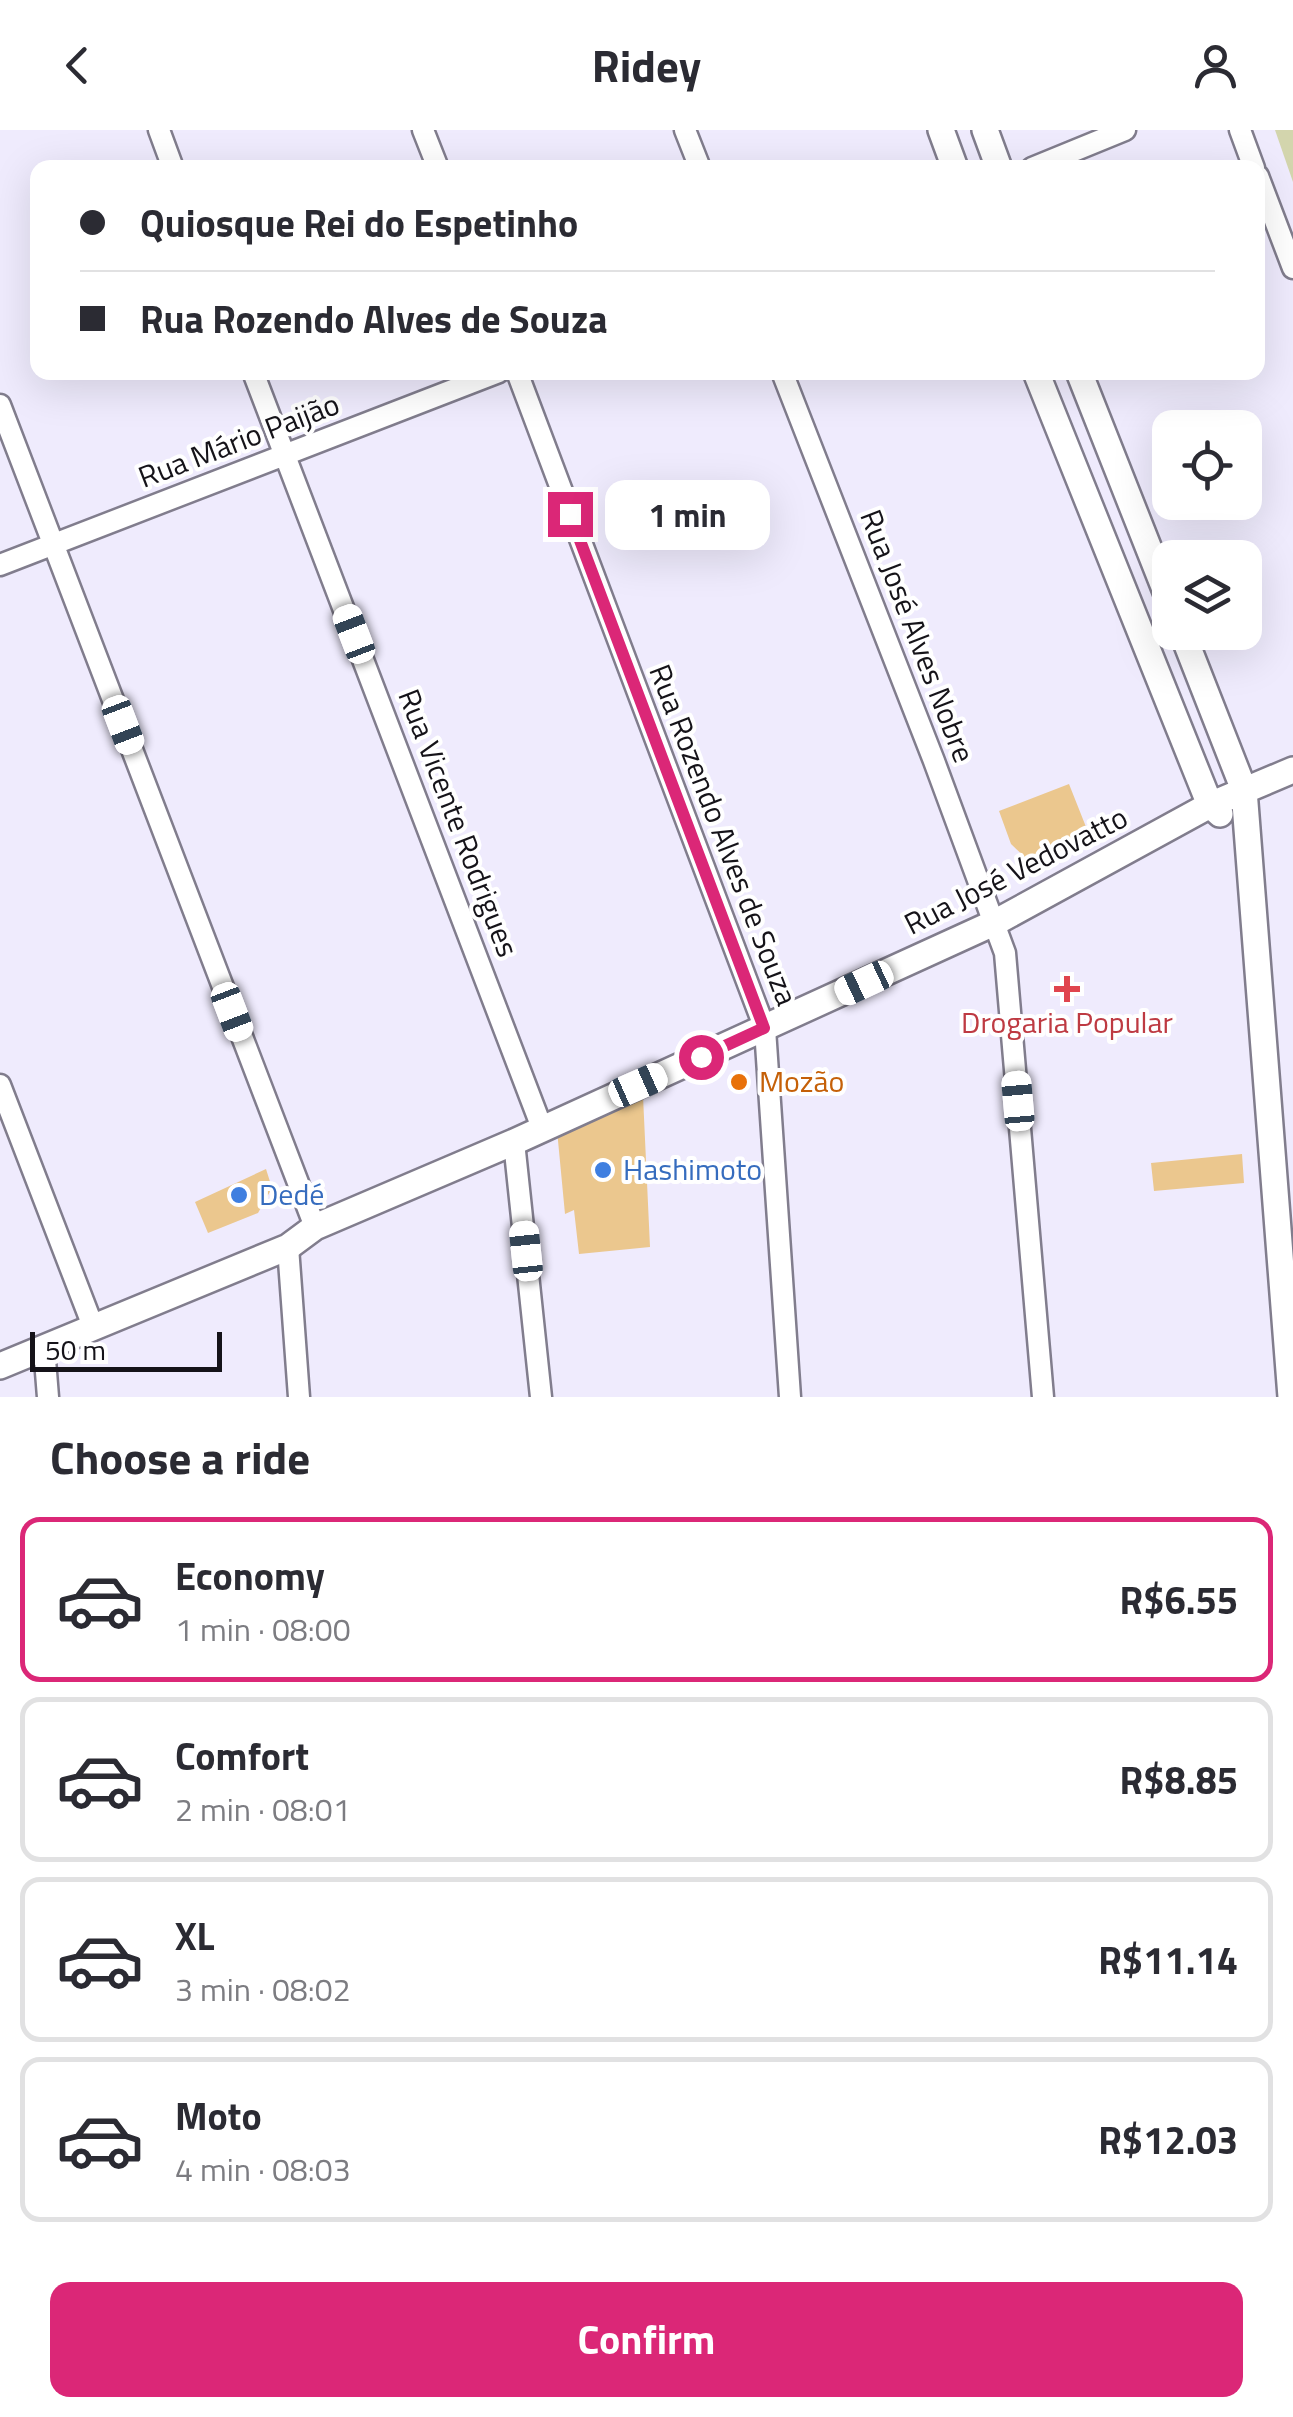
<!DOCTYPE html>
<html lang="en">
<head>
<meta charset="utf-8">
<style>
  :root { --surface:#fff; --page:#f7f7f7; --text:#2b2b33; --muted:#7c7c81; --line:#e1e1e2; --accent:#db2777 }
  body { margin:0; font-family:"Titillium Web",sans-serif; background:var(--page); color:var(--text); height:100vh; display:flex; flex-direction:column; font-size:38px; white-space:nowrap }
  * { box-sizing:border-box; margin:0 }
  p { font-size:32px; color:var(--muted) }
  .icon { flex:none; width:55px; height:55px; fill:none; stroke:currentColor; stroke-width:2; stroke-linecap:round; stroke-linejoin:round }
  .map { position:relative; height:1267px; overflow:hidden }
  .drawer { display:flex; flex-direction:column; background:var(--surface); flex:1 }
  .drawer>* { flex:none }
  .guide { position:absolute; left:30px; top:30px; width:1235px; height:220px; border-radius:20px; box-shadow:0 10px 40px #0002; display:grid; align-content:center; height:220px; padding:0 50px; background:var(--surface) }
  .fabs { position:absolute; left:1152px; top:280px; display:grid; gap:20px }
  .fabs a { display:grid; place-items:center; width:110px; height:110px; border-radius:20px; background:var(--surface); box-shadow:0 10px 40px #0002; font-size:50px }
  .scale { position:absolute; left:30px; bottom:25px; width:192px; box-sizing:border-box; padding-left:10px; border:5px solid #151319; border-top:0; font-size:28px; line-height:35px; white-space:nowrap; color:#151319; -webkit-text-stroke:8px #fff; paint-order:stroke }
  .end { position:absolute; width:45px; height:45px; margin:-22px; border:12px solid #db2777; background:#fff; box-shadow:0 0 0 5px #fff }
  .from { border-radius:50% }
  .bubble { position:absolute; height:70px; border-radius:20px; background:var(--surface); box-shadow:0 10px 40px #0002; font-size:32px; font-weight:700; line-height:70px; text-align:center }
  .car { position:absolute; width:30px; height:60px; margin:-30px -15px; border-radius:12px; box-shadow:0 0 8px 2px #0007; background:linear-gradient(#fff 24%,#345 0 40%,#fff 0 76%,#345 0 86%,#fff 0) }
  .guide b { display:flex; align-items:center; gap:35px; height:95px; font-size:38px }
  .guide b+b { border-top:2px solid var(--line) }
  .guide i { width:25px; height:25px; background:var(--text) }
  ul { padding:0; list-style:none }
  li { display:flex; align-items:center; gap:30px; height:165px; margin:0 20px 15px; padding:0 30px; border:5px solid var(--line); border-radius:20px }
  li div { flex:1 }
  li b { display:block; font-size:38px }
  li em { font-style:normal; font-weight:700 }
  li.active { border-color:var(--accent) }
  li>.icon { width:90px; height:90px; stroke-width:1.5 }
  h2 { padding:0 50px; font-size:45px; line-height:120px }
  .cta { display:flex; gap:20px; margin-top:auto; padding:20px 50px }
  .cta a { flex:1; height:115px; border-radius:20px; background:var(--accent); color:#fff; font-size:40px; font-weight:700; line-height:115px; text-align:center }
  header { display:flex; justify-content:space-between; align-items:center; height:130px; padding:0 50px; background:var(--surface); font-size:45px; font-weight:700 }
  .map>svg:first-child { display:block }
  .green { fill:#d3d5ad }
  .building { fill:#ebc78e }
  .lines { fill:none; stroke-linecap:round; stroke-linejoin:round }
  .minor-casing { stroke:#817d8d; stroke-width:25 }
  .tertiary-casing { stroke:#817d8d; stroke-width:30 }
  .minor { stroke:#fff; stroke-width:20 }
  .tertiary { stroke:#fff; stroke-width:25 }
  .route { stroke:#db2777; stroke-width:12 }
  .health-dot { fill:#e0444e; stroke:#fff; stroke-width:4 }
  .food-dot { fill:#e8710a; stroke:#fff; stroke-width:4 }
  .shop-dot { fill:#3f7fe0; stroke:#fff; stroke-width:4 }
  .labels { text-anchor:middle; stroke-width:8; stroke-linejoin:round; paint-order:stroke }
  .street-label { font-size:30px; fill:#151319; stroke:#fff }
  .health-label { font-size:30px; fill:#be3a42; stroke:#fff }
  .food-label { font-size:30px; fill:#c56008; stroke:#fff; text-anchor:start }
  .shop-label { font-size:30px; fill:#366cbe; stroke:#fff; text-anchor:start }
</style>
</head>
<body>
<header><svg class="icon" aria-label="back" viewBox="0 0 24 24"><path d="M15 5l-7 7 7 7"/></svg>Ridey<svg class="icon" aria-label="person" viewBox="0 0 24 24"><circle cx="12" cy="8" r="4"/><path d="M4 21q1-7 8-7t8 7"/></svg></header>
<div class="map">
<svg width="1293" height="1267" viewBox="0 0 1293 1267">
  <rect width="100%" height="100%" fill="#efebfd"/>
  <!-- green -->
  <path class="green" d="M1275 0H1293V52Z"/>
  <!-- building -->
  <path class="building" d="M1069 654 1090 707 1032 734 1011 714 999 681Z
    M643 966 650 1117 579 1124 574 1080 565 1084 557 1000Z
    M1242 1024 1244 1053 1154 1061 1151 1033Z
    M266 1039 272 1058 258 1083 208 1103 195 1072Z"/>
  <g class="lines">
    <defs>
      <path id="minor" d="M159 0 173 38
        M423 0 438 38
        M685 0 700 38
        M1240 0 1254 38
        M1032 38 1125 0
        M1258 46 1293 138
        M253 242 542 998
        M517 242 765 899 790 1267
        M782 242 934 631 1005 823 1043 1267
        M0 275 315 1097
        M0 435 499 242
        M0 955 94 1199
        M514 1012 541 1267
        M288 1117 299 1267
        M44 1217 48 1267"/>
      <path id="tertiary" d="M941 0 955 38
        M985 0 999 38
        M1036 242 1210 675 1220 684
        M1079 242 1170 472
        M1182 502 1244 660 1291 1267
        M0 1236 288 1117 315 1097 514 1012 996 792 1210 675 1293 640"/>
    </defs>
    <!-- minor casing -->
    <use href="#minor" class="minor-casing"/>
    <!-- tertiary casing -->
    <use href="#tertiary" class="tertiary-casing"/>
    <!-- minor -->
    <use href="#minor" class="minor"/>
    <!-- tertiary -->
    <use href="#tertiary" class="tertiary"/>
  </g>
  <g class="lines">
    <!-- route -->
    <path class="route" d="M570 384 764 898 701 927"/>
  </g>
  <!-- markers -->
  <path class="health-dot" d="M1062 844h10v10h10v10h-10v10h-10v-10h-10v-10h10z"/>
  <circle class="food-dot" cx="739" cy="952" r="10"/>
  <g class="shop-dot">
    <circle cx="603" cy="1040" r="10"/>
    <circle cx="239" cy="1065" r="10"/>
  </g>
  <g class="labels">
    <!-- street labels -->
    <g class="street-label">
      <text transform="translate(239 311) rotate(-21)" y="10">Rua Mário Paijão</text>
      <text transform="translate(917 506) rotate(69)" y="10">Rua José Alves Nobre</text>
      <text transform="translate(458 693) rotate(69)" y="10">Rua Vicente Rodrigues</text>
      <text transform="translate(723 705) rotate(69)" y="10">Rua Rozendo Alves de Souza</text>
      <text transform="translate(1016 741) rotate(-27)" y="10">Rua José Vedovatto</text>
    </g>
    <!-- health labels -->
    <g class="health-label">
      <text x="1067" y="903">Drogaria Popular</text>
    </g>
    <!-- food labels -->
    <g class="food-label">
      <text x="759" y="962">Mozão</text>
    </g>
    <!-- shop labels -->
    <g class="shop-label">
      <text x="623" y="1050">Hashimoto</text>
      <text x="259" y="1075">Dedé</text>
    </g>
  </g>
</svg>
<div class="fabs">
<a><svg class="icon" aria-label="locate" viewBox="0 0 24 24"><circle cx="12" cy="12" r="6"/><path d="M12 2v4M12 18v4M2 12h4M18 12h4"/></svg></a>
<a><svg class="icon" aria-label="layers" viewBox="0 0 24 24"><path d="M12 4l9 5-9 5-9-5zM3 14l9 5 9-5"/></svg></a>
</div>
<div class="scale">50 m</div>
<i class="end from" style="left:701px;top:927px"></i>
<i class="end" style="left:570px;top:384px"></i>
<div class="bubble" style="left:605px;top:350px;width:165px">1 min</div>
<i class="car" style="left:354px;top:504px;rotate:339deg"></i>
<i class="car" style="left:123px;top:595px;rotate:159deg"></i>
<i class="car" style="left:864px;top:853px;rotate:245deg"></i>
<i class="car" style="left:232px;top:882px;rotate:159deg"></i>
<i class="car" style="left:638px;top:955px;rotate:66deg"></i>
<i class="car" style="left:1018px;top:971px;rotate:355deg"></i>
<i class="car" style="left:526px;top:1121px;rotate:354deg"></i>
<div class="guide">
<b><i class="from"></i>Quiosque Rei do Espetinho</b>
<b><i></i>Rua Rozendo Alves de Souza</b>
</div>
</div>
<section class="drawer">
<h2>Choose a ride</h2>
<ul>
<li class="active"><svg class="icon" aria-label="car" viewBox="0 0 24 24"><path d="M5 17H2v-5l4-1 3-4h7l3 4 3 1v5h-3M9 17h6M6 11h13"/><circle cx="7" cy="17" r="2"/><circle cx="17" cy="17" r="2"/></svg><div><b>Economy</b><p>1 min · 08:00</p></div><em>R$6.55</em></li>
<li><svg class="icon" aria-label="car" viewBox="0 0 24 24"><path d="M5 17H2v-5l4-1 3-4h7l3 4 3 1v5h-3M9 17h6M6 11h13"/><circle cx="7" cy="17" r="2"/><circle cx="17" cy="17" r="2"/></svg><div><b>Comfort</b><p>2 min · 08:01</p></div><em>R$8.85</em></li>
<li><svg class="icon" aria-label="car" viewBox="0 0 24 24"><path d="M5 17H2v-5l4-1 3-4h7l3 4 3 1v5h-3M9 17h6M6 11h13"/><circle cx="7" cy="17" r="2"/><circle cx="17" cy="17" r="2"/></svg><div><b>XL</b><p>3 min · 08:02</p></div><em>R$11.14</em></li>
<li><svg class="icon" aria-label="car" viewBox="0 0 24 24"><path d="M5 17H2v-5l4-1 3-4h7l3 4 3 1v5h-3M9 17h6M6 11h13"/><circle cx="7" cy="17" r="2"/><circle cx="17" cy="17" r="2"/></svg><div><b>Moto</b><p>4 min · 08:03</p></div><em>R$12.03</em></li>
</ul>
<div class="cta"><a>Confirm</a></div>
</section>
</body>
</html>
